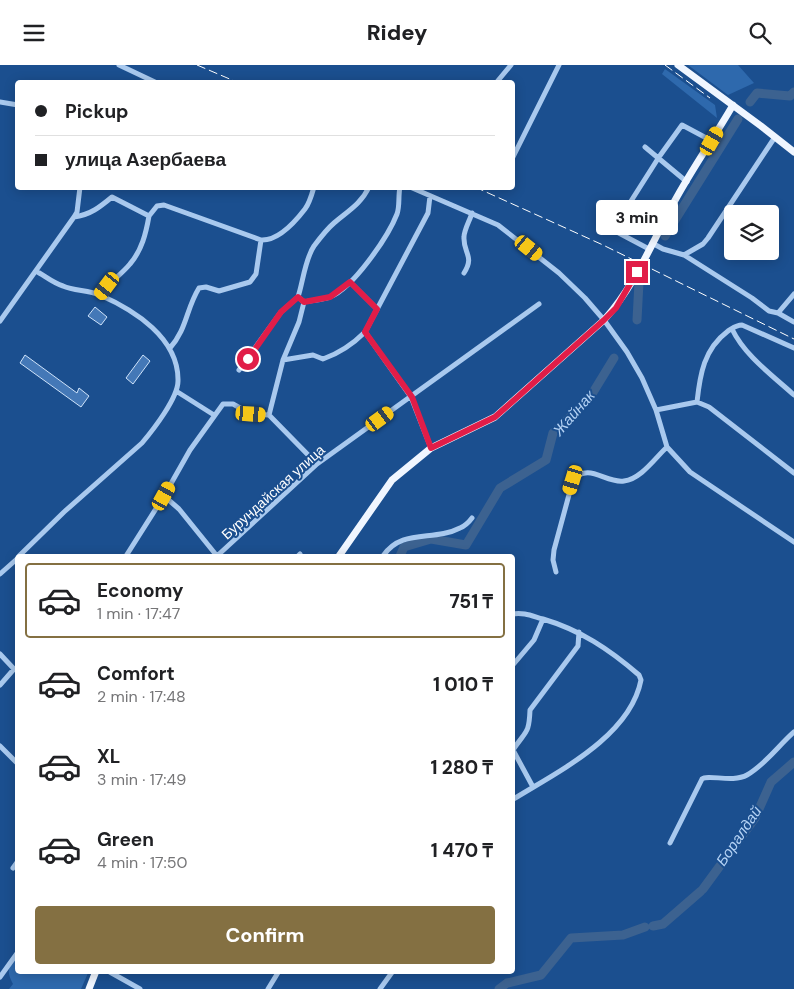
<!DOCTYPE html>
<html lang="en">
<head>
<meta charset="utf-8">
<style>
  :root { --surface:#fff; --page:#f6f6f6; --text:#202124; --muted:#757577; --line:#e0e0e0; --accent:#847042 }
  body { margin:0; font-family:"DM Sans",sans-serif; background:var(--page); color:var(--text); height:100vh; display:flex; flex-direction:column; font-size:19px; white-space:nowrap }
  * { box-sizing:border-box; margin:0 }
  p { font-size:16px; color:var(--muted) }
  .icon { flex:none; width:28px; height:28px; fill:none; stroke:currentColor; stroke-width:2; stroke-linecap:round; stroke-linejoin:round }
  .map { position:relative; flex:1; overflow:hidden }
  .details { position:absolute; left:15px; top:489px; width:500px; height:420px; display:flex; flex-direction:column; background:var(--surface); border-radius:5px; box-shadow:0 2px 12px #0003 }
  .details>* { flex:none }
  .banner { position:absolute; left:15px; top:15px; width:500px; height:110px; border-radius:5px; box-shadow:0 2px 12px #0003; display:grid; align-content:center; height:110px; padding:0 20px; background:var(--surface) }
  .buttons { position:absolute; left:724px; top:140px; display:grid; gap:10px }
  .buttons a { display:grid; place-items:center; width:55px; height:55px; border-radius:5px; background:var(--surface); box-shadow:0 2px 12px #0003; font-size:25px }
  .end { position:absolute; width:22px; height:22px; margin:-11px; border:6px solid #e11d48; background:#fff; box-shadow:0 0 0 2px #fff }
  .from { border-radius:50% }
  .bubble { position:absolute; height:35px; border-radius:5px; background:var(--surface); box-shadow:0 2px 12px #0003; font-size:16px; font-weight:800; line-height:35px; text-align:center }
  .car { position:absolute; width:15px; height:30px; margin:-15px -8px; border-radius:6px; box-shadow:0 0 4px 1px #0007; background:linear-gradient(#f5c518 24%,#345 0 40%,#f5c518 0 76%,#345 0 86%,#f5c518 0) }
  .banner b { display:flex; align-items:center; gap:18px; height:48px; font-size:19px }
  .banner b+b { border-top:1px solid var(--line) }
  .banner i { width:12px; height:12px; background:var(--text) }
  ul { padding:9px 0 0; list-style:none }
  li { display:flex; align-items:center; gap:15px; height:75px; margin:0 10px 8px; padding:0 10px; border:2px solid transparent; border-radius:5px }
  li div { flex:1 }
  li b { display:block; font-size:19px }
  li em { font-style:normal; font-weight:800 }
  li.on { border-color:var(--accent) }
  li>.icon { width:45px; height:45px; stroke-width:1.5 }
  .button { display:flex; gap:10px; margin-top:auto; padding:10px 20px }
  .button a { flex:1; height:58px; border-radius:5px; background:var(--accent); color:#fff; font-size:20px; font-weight:800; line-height:58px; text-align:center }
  header { display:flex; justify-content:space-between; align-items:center; height:65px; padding:0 20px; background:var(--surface); font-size:22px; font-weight:800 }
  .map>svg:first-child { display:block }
  .green { fill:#2e69ad }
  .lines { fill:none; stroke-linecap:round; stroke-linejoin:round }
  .river { stroke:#3c6290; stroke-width:9 }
  .building { fill:#4478b7; stroke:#cfe3fa }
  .minor { stroke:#a9c9ee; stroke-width:5 }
  .major { stroke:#f0f6ff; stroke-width:7 }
  .rail { stroke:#fff; stroke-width:1; stroke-dasharray:9 4; stroke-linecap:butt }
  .route { stroke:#e11d48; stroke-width:6 }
  .labels { text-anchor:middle; stroke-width:4; stroke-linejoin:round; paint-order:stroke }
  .street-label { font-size:14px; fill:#fff; stroke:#1b4f8f }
  .water-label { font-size:15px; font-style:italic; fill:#b5d3f5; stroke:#1b4f8f }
</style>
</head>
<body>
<header><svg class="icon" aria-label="menu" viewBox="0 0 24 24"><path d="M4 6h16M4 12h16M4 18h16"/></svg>Ridey<svg class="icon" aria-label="search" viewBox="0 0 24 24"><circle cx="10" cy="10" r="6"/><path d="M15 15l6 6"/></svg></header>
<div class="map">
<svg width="794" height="924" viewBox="0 0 794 924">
  <rect width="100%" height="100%" fill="#1b4f8f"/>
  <!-- green -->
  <path class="green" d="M688 0H738L754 18 728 30Z
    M665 4 715 40 717 53 662 9Z
    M17 892 18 906 88 908 81 924H9L13 919C6 906 8 902 17 892Z"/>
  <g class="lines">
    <!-- river -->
    <path class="river" d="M750 37 757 28 790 31 794 27
      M665 171 738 54
      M637 255 639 217
      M400 491 404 482 431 474 466 480 500 423 546 395 553 368 589 334 614 293
      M703 824 755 753 771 717 794 697
      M653 861 663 859 701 826
      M499 924 507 918 541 910 571 873 623 870 645 862"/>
  </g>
  <!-- building -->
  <path class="building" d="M95 242 107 252 101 260 88 251Z
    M25 290 77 328 79 323 89 331 81 342 20 298Z
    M143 290 150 296 133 319 126 313Z"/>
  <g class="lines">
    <!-- minor -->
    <path class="minor" d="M119 0 157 18
      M496 18 511 0
      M0 37 18 40
      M645 82 687 117
      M512 94 559 0
      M369 122C361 139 348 146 334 158 327 164 320 173 314 181 305 194 303 217 298 232L304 237C312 235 323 235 330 232 353 223 388 172 397 149 400 141 398 131 400 122
      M410 122 498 160 559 208 585 233 604 255 627 287 642 313 656 345 667 382 690 407 794 477
      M74 152C90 150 100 142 112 132L149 151 157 141 164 140 261 175C278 176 295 157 305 144 309 139 312 129 314 122
      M652 178 663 184 684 190 752 233 769 246 778 248 794 257
      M649 184 615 166 619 155 659 92 682 60 712 76
      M684 190 703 179 708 173 775 72
      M464 208C475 191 463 188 464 172 464 165 470 155 472 148
      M350 217 377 244
      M100 230C108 218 121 210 130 199 142 185 146 168 149 151
      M778 248 794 229
      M0 256 74 152 77 147 80 122
      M732 264C745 291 772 310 794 330
      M365 267 411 332 431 383
      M170 283C187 264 186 244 199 223L206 222 219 226 250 217 256 209 261 175
      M283 295 313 290 323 294C340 288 353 279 365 267L428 148 430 131
      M239 305 281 247 298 232
      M176 326 214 350
      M697 337C700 309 704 284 728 266 733 263 736 260 742 260L794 283
      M656 345 697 337 709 342 794 408
      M269 350 283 295 299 257 304 237
      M164 431 179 444 217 491
      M19 491 64 447 142 378C153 365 178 333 178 316 179 273 134 245 100 230 88 225 74 226 63 221 53 218 45 211 36 206
      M126 491 164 431 190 385 223 339H233L251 349 269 350 317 399
      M217 491 317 399 539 239
      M298 491 300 489
      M383 491C402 463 433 477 460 463 465 461 469 457 472 453
      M556 507 553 495 554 485 573 415C589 397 606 419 624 416 641 414 655 393 667 382
      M0 509 18 493
      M512 549C524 547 532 551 543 554 580 565 609 584 639 610L641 615C630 672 557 707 512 735
      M0 589 14 604
      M512 601 534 575 543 554
      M0 620 14 604H18
      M0 681 18 699
      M533 722 513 685C526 665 529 670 530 645L578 581 579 567
      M670 778 702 714C708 709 733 718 747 710 765 700 779 680 794 667
      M13 803 18 796
      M108 906 140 924
      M0 912 18 887
      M268 924 279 906
      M380 924 393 906"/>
    <!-- major -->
    <path class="major" d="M678 0 761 61 794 87
      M339 491 392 415 431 383 495 352 604 255C634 222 652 178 673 139 691 105 714 73 733 40
      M89 924 96 906"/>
    <!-- rail -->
    <path class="rail" d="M197 0 239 18
      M665 0 710 33
      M475 122 603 180 794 274"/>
  </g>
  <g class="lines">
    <!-- route -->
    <path class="route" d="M248 294 281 247 298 232 304 237 330 232 350 217 377 244 365 267 412 332 431 383 495 352 604 255 616 243 637 207"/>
  </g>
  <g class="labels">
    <!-- street labels -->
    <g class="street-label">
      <text transform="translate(273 427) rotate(-42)" y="5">Бурундайская улица</text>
    </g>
    <!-- water labels -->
    <g class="water-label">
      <text transform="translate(574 348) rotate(-49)" y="5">Жайнак</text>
      <text transform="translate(739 771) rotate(-56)" y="5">Боралдай</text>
    </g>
  </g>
</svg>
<div class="buttons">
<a><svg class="icon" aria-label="layers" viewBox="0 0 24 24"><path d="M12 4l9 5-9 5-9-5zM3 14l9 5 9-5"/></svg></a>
</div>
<i class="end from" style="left:248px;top:294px"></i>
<i class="end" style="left:637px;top:207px"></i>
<div class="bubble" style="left:596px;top:135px;width:82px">3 min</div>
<i class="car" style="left:712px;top:76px;rotate:30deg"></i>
<i class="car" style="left:529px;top:183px;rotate:129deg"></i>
<i class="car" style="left:107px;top:221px;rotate:217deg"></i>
<i class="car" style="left:251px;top:349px;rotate:94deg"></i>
<i class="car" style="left:380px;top:354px;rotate:54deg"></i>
<i class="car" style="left:573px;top:415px;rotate:197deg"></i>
<i class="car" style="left:164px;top:431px;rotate:29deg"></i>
<div class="banner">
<b><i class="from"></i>Pickup</b>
<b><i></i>улица Азербаева</b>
</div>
<section class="details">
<ul>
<li class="on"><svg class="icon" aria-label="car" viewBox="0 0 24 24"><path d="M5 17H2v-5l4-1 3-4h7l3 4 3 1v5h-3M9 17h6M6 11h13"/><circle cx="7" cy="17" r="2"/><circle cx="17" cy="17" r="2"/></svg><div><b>Economy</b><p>1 min · 17:47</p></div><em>751 ₸</em></li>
<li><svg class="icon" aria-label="car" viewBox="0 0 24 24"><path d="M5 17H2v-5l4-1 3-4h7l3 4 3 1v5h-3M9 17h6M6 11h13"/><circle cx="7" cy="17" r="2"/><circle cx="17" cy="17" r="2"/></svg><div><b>Comfort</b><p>2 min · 17:48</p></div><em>1 010 ₸</em></li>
<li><svg class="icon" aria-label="car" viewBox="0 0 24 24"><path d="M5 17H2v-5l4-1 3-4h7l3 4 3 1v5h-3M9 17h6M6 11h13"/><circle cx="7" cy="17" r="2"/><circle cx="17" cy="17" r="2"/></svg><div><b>XL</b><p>3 min · 17:49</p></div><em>1 280 ₸</em></li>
<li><svg class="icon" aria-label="car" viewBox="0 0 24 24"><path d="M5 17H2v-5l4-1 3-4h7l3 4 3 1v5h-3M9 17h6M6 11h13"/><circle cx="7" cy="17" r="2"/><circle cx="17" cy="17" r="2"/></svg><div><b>Green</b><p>4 min · 17:50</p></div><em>1 470 ₸</em></li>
</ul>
<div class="button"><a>Confirm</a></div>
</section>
</div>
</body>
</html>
